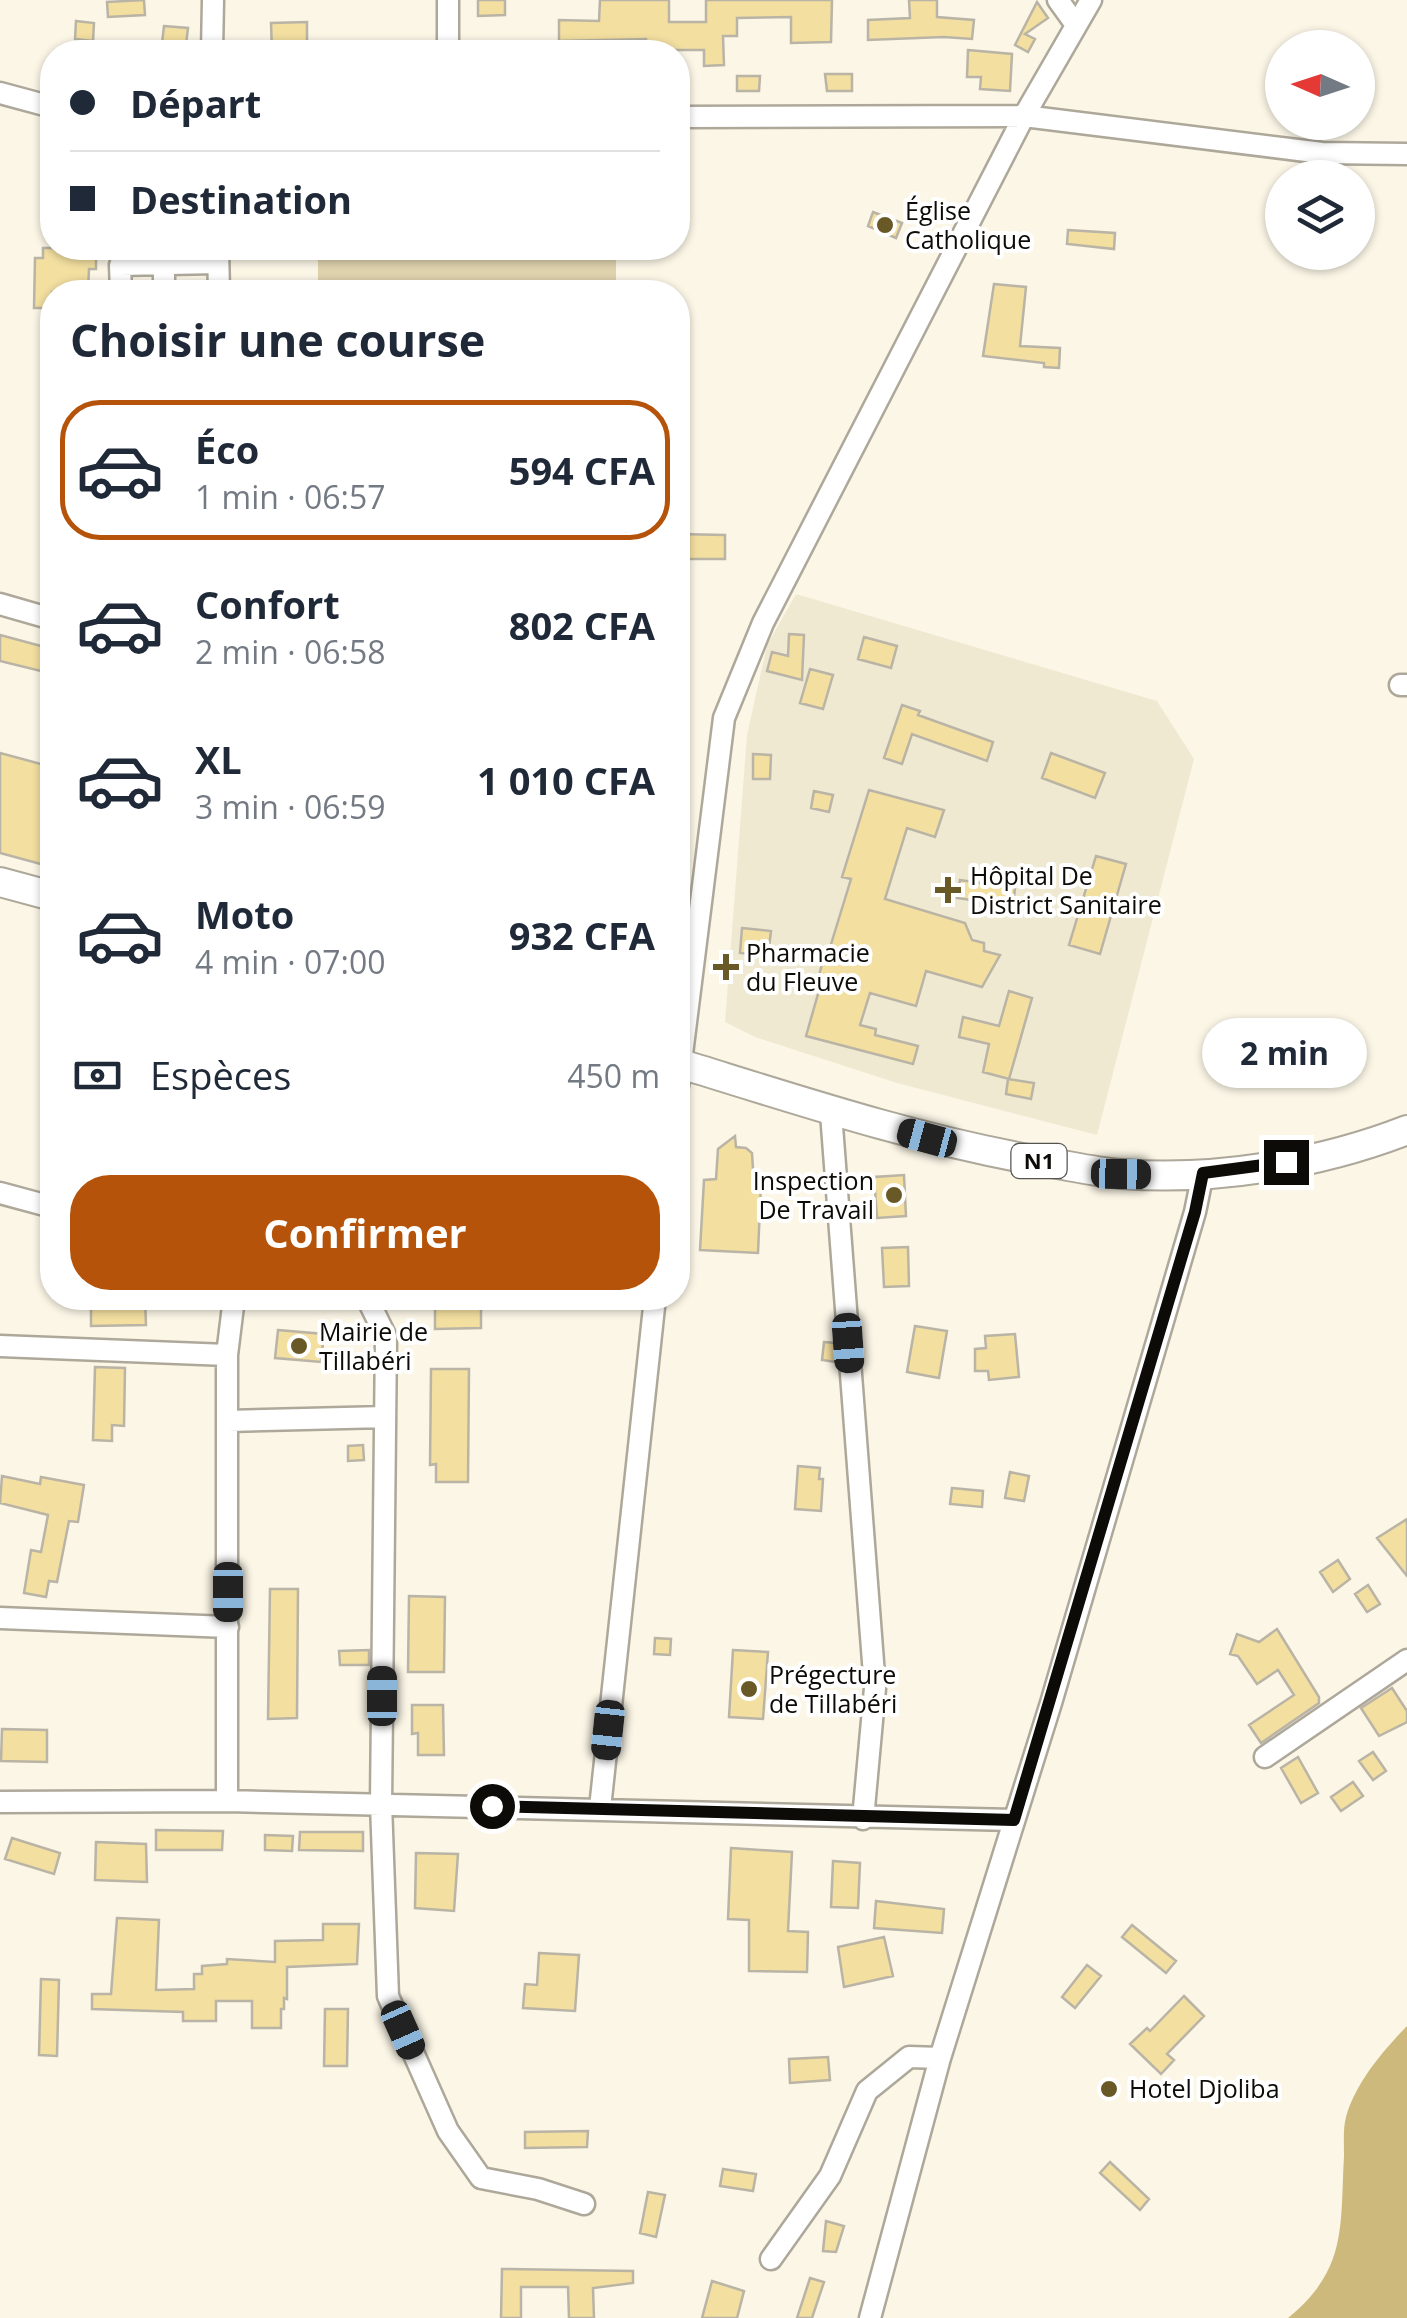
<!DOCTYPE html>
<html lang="fr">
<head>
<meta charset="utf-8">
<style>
  :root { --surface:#fff; --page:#f6f6f7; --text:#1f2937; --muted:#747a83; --line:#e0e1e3; --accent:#b45309 }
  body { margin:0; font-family:"Open Sans",sans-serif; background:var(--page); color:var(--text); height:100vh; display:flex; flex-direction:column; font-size:38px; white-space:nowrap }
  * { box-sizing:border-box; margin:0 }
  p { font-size:32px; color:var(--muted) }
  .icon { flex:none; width:55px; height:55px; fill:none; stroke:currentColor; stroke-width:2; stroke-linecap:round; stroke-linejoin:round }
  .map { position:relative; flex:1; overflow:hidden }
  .panel { position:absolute; left:40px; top:280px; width:650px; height:1030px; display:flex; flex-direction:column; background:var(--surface); border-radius:40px; box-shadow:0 2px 8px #0004 }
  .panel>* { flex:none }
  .hud { position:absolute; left:40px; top:40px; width:650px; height:220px; border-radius:40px; box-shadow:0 2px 8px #0004; display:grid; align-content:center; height:220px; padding:0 30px; background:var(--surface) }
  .needle { width:65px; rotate:273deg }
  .controls { position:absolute; left:1265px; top:30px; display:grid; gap:20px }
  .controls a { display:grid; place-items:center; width:110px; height:110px; border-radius:50%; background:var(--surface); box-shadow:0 2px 8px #0004; font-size:50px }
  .end { position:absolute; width:45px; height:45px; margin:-22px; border:12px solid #0d0b07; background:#fff; box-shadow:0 0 0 5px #fff }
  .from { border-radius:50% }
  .bubble { position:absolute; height:70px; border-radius:35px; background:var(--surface); box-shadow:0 2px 8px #0004; font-size:32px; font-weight:700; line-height:70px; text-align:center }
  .car { position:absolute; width:30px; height:60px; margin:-30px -15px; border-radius:12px; box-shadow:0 0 8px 2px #0007; background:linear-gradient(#222 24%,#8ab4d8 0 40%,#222 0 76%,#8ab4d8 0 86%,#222 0) }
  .hud b { display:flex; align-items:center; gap:35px; height:95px; font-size:38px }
  .hud b+b { border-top:2px solid var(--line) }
  .hud i { width:25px; height:25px; background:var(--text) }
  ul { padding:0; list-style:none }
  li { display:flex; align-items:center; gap:30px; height:140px; margin:0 20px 15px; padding:0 10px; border:5px solid transparent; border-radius:40px }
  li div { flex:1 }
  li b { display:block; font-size:38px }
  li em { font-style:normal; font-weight:700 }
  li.current { border-color:var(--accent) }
  li>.icon { width:90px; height:90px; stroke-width:1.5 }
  h2 { padding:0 30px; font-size:45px; line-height:120px }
  .pay { display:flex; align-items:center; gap:25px; height:110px; padding:0 30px; font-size:38px }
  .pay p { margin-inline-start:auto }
  .button { display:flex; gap:20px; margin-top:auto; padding:20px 30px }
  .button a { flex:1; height:115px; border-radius:40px; background:var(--accent); color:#fff; font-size:40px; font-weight:700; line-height:115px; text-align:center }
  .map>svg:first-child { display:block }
  .built { fill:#f0e9d2 }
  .green { fill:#dfd3ad }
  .water { fill:#cdb97c }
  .building { fill:#f3dfa0; stroke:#b9b4a5; stroke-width:2.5 }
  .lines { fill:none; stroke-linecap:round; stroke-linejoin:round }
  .minor-casing { stroke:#ada89a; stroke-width:25 }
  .major-casing { stroke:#ada89a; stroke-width:32 }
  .minor { stroke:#fff; stroke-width:20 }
  .major { stroke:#fff; stroke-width:28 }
  .route { stroke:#0d0b07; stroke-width:12 }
  .poi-dot { fill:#685926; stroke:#fff; stroke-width:4 }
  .labels { text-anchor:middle; stroke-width:8; stroke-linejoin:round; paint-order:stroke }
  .shield { fill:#fff; stroke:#565451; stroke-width:2.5 }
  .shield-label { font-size:22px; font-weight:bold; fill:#0d0b07 }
  .poi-label { font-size:25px; fill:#0d0b07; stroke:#fff; text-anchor:start }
</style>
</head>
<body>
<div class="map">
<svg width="1407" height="2318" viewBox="0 0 1407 2318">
  <rect width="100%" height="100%" fill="#fbf6e6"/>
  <!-- built -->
  <path class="built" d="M796 594 1157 701 1194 759 1097 1135 897 1083 755 1037 725 1022 747 735 767 645Z"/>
  <!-- green -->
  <path class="green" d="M318 248H616V292H318Z"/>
  <!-- water -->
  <path class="water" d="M1407 2026V2318H1288C1348 2269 1340 2226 1344 2156 1344 2143 1343 2128 1346 2117 1356 2082 1383 2051 1407 2026Z"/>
  <!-- building -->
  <path class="building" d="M144 0 145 15 108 17 107 2Z
    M478 0H505V15L478 16Z
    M600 0H669V22H706V0H832L831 42 791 43V17L737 18V36H723L724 65 704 66V50H646V39L559 41V20L599 21Z
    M909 0H937V17L974 20 972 39 944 37 868 40V20L910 18Z
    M1037 2 1048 18 1025 34 1035 39 1028 52 1015 45Z
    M76 21 94 23 93 41 75 39Z
    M307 22V52H272L271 23Z
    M164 26 188 28 186 45 162 43Z
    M968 50 1012 54 1010 91 980 89 981 77H967Z
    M825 74H852V91H827Z
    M737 76H760L759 91H737Z
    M873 212 902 223 896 238 868 226Z
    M1068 230 1115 233 1114 249 1067 244Z
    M43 248H96V269H89L88 292H52V308H34L35 258H43Z
    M994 284 1026 287 1020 346 1060 348 1059 368 1044 367V363L983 356Z
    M678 534 725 535V559H678Z
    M789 634 804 635 802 680 767 671 772 652 788 656Z
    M0 635 52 649 49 673 0 661Z
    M864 637 897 646 891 668 858 659Z
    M810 669 833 675 823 709 800 703Z
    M902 705 920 711 918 715 993 742 987 761 912 734 902 764 884 758Z
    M0 753 52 767V867L0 853Z
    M1051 753 1105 773 1095 798 1042 778Z
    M753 754 771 755 770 779H753Z
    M869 790 944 810 935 837 907 828 885 899 965 923 972 940 984 943V951L1000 955 982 987 926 971 916 1006 870 993 860 1025 876 1029 875 1035 918 1046 913 1064 806 1036 822 980 818 979 825 953 828 954 851 879 842 877Z
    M814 791 833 795 829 812 811 808Z
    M1096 856 1126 864 1100 954 1069 945Z
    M960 880 1015 888 1013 906 957 898Z
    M742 928 771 931 768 956 740 953Z
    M1009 991 1032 998 1009 1079 983 1072 989 1044 959 1037 963 1017 999 1026Z
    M1008 1079 1034 1083 1031 1099 1006 1094Z
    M735 1136 736 1147 746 1148 752 1153 754 1184H761L758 1253 700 1250 704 1180 716 1179 718 1149Z
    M904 1175 906 1216 877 1218 874 1177Z
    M908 1247 909 1286 884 1287 882 1248Z
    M91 1298H145L146 1325 91 1326Z
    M435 1298H481V1328L435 1329Z
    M915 1326 947 1331 939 1378 907 1372Z
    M278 1330 324 1334 321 1362 275 1358Z
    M1015 1334 1019 1377 989 1380 988 1371H975V1349L986 1348 985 1336Z
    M824 1342 835 1343 836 1362 822 1360Z
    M95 1367 125 1368 124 1426 112 1425V1441L93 1440Z
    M431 1369H469L468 1482H436V1464L430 1465Z
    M363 1445 364 1460 348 1461V1446Z
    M798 1466 820 1468 819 1479H823L821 1511 795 1509Z
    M1010 1472 1029 1476 1024 1501 1005 1498Z
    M2 1476 40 1484 41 1477 84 1485 78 1522 69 1521 57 1582 49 1581 46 1597 24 1593 31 1550 41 1552 48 1515 0 1503Z
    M952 1488 983 1491 982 1507 950 1504Z
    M1407 1519V1576L1377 1538Z
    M1338 1560 1350 1579 1333 1592 1320 1572Z
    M1368 1585 1380 1604 1367 1612 1355 1594Z
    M270 1589H298L297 1718 268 1719Z
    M409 1596 445 1597 444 1672H408Z
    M1277 1629 1319 1697V1703L1261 1743 1249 1725 1294 1695 1278 1670 1257 1684 1238 1656 1230 1654 1237 1634 1259 1642Z
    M655 1638 671 1639 670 1655 654 1654Z
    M369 1650V1665H340L339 1651Z
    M733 1650 768 1652 763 1719 729 1717Z
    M1392 1688 1407 1711V1722L1379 1736 1361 1708Z
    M412 1705H443L444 1755H418V1733L412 1734Z
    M2 1729 47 1730V1762L1 1761Z
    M1373 1752 1386 1771 1373 1780 1359 1761Z
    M1298 1757 1318 1793 1301 1803 1281 1768Z
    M1353 1782 1363 1796 1341 1811 1331 1797Z
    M156 1830 223 1831 222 1850H156Z
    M300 1832H363V1851L299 1850Z
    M265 1835 293 1836 292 1851 265 1850Z
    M12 1838 60 1853 54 1874 5 1859Z
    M96 1842 146 1844 147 1882 95 1880Z
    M731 1848 792 1852 788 1931 808 1932 807 1972 749 1971V1920L728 1919Z
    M416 1853 458 1854 454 1911 415 1908Z
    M833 1861 860 1863 858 1908 831 1907Z
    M876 1901 944 1909 942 1933 874 1928Z
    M117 1918 159 1920 156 1990 194 1989V1974H202V1966L227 1964V1959L275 1962V1941L323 1940V1924H359L357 1964 287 1967V1999L284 1998V2009H281V2028H252V2001H216V2021H183V2012L92 2009V1994H111Z
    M1132 1925 1176 1961 1166 1973 1122 1937Z
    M884 1937 893 1976 844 1987 838 1947Z
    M539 1953 579 1955 575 2011 523 2008 525 1984 537 1985Z
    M1087 1965 1101 1976 1075 2008 1062 1997Z
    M41 1979 59 1980 57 2056 39 2055Z
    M1184 1996 1204 2016 1167 2054 1174 2060 1161 2074 1130 2044 1147 2028 1150 2031Z
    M325 2009H348L347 2066H324Z
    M828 2057 830 2080 790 2083 789 2059Z
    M588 2131 587 2147 525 2148V2132Z
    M1110 2162 1149 2199 1140 2210 1100 2173Z
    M723 2169 756 2174 753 2191 720 2186Z
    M648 2192 665 2195 656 2237 640 2233Z
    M826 2221 844 2226 836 2252 823 2251Z
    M502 2269 633 2271V2283L593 2288 594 2318H569L568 2287H521V2318H501Z
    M810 2278 824 2282 812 2318H797Z
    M712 2281 744 2291 737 2318H702Z"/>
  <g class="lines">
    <defs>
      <path id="minor" d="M448 0V52
        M1058 0 1076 25
        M212 52 213 0
        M0 93 52 107
        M678 117 1024 116 1322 153 1407 154
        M218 248 219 292
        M121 292 120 265 218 263
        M164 292V250
        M0 604 52 619
        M1400 685H1407
        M678 1086 724 718 763 623 1024 116 1091 0
        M831 1113 875 1688 863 1819
        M0 1193 52 1207
        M367 1298 386 1337 381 1804 388 1996 448 2131 481 2178 538 2189 584 2204
        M0 1346 227 1355
        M228 1421 385 1417
        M0 1618 228 1627
        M1265 1757 1407 1660
        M227 1801V1355L234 1298
        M0 1802 227 1801 1013 1820
        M600 1808 655 1298
        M771 2259 830 2176 867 2091 909 2057 940 2058
        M870 2318 940 2058 1051 1703 1195 1212 1203 1173"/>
      <path id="major" d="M0 882 52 896
        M678 1063C798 1100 915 1139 1039 1161 1066 1165 1094 1172 1122 1174 1215 1181 1320 1164 1407 1130"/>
    </defs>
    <!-- minor casing -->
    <use href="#minor" class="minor-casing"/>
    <!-- major casing -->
    <use href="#major" class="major-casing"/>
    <!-- minor -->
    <use href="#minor" class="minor"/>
    <!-- major -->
    <use href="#major" class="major"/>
  </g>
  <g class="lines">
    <!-- route -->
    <path class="route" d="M492 1806 1014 1820 1195 1212 1203 1173 1286 1162"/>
  </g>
  <!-- markers -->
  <g class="poi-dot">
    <circle cx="885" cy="225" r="10"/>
    <path d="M943 875h10v10h10v10h-10v10h-10v-10h-10v-10h10z"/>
    <path d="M721 952h10v10h10v10h-10v10h-10v-10h-10v-10h10z"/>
    <circle cx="894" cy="1195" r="10"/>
    <circle cx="299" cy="1346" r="10"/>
    <circle cx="749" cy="1689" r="10"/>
    <circle cx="1109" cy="2089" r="10"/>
  </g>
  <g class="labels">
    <!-- shield labels -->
    <rect class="shield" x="1011.5" y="1144" width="55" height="34" rx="8"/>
    <g class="shield-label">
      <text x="1039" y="1169">N1</text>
    </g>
    <!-- poi labels -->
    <g class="poi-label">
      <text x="905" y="220">Église<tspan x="905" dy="29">Catholique</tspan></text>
      <text x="970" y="885">Hôpital De<tspan x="970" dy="29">District Sanitaire</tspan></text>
      <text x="746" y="962">Pharmacie<tspan x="746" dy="29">du Fleuve</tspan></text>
      <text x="874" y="1190" text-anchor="end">Inspection<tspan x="874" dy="29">De Travail</tspan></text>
      <text x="319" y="1341">Mairie de<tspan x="319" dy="29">Tillabéri</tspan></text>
      <text x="769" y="1684">Prégecture<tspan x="769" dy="29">de Tillabéri</tspan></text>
      <text x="1129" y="2098">Hotel Djoliba</text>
    </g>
  </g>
</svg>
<div class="controls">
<a><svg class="needle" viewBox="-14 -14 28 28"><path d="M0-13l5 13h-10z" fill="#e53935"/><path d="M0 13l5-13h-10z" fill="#747a83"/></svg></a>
<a><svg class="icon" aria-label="layers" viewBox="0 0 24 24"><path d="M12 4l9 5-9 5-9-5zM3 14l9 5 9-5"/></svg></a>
</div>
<i class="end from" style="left:492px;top:1806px"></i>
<i class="end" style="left:1286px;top:1162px"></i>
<div class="bubble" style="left:1202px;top:1018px;width:165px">2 min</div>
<i class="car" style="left:927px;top:1138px;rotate:285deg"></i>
<i class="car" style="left:1121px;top:1174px;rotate:91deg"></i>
<i class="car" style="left:848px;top:1343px;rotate:176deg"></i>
<i class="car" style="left:228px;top:1592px;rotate:180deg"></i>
<i class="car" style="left:382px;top:1696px;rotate:0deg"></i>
<i class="car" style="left:608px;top:1730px;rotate:186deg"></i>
<i class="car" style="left:403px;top:2030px;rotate:156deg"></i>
<div class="hud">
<b><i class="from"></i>Départ</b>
<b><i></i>Destination</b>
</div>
<section class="panel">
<h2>Choisir une course</h2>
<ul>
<li class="current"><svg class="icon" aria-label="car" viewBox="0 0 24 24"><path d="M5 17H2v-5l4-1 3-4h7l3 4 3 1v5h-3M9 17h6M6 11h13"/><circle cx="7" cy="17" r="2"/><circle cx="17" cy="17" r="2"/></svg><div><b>Éco</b><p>1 min · 06:57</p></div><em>594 CFA</em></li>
<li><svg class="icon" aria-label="car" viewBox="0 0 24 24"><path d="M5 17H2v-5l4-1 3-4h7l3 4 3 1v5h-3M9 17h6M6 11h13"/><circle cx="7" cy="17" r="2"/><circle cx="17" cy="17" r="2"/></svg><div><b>Confort</b><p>2 min · 06:58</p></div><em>802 CFA</em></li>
<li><svg class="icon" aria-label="car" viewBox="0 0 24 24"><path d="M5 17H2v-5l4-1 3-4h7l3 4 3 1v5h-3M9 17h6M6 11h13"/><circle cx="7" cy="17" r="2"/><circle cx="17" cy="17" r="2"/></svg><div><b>XL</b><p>3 min · 06:59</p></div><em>1 010 CFA</em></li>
<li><svg class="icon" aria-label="car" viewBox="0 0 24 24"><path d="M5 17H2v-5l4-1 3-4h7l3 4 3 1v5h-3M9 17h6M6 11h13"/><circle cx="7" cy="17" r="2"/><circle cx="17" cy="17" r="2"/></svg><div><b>Moto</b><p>4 min · 07:00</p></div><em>932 CFA</em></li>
</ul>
<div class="pay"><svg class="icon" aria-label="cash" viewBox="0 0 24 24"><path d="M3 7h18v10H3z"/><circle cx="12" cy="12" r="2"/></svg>Espèces<p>450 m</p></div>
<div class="button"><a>Confirmer</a></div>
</section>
</div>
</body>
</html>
